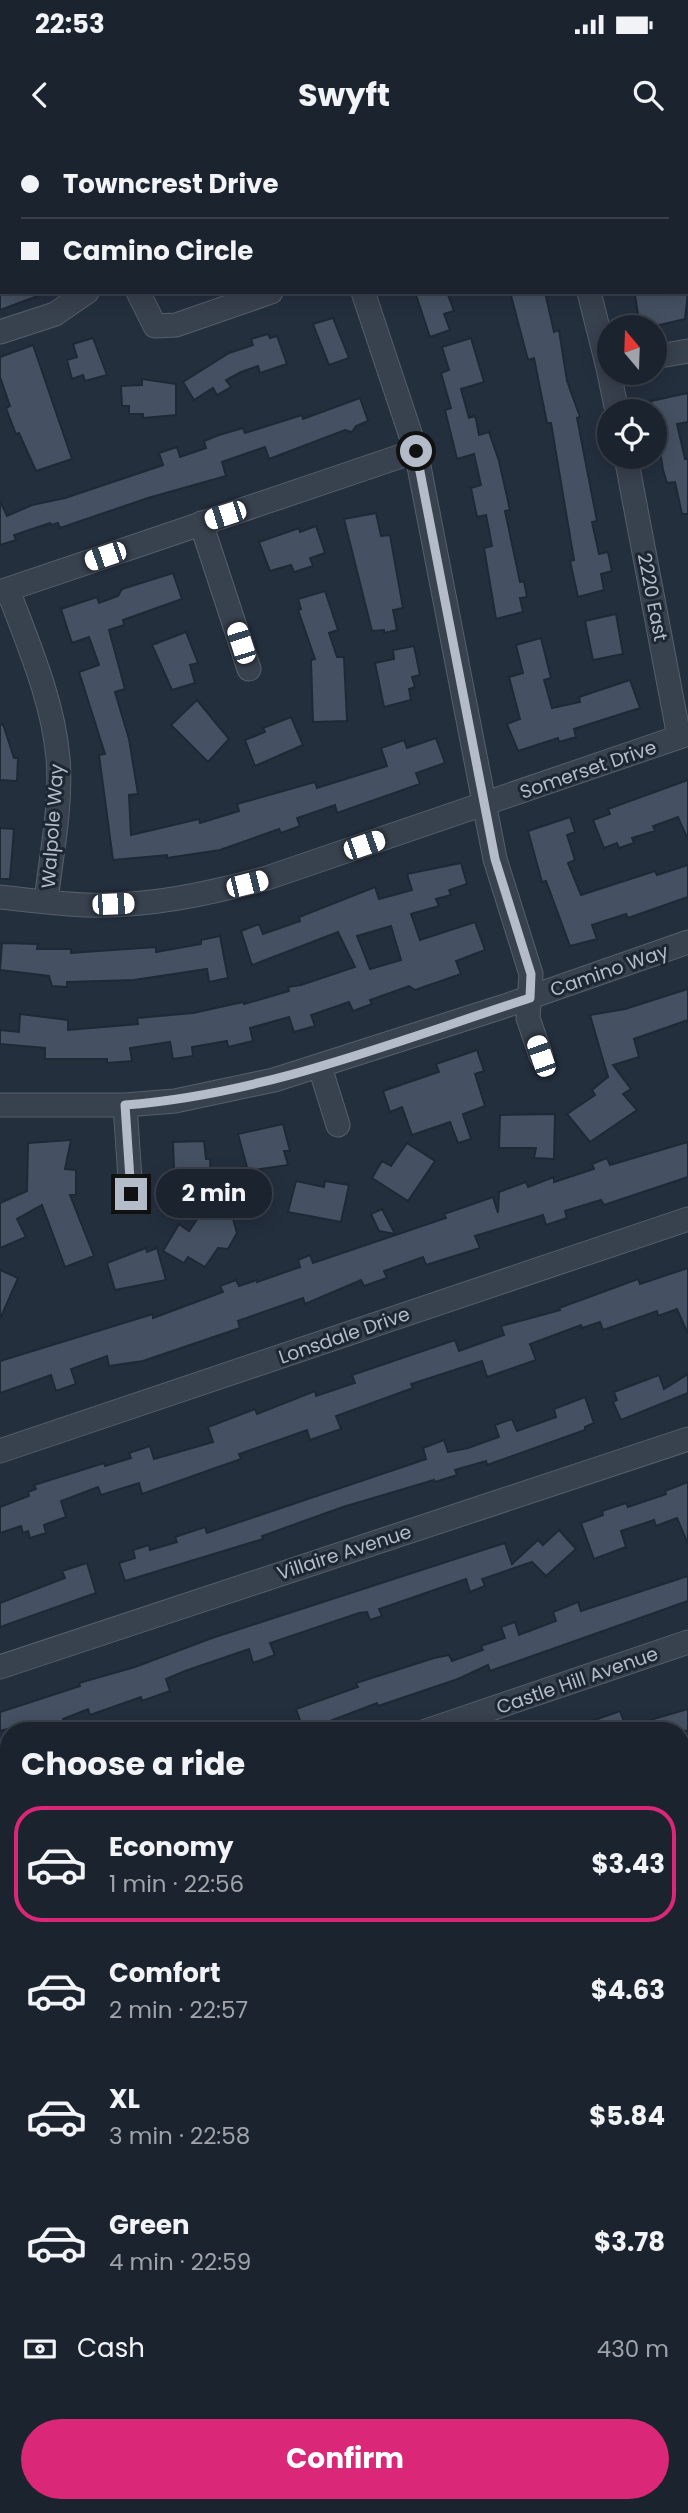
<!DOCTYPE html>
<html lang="en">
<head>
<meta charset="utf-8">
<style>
  :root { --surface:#1b232e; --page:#282f3a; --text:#f1f3f6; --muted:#a0a4aa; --line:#39404a; --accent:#db2777 }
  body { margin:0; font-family:Poppins,sans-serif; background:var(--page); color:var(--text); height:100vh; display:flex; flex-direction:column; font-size:26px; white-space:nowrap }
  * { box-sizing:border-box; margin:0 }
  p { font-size:23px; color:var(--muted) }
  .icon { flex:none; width:38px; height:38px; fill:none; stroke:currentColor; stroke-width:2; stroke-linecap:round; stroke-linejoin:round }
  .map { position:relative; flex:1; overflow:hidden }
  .drawer { position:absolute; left:0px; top:1582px; width:690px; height:791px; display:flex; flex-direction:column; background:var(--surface); border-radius:28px 28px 0 0; box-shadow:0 4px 18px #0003,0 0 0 2px var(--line) }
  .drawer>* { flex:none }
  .top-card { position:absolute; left:0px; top:0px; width:690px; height:154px; box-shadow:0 4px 18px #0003,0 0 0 2px var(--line); display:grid; align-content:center; height:154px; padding:0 21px; background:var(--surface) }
  .needle { width:46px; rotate:341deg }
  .tools { position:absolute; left:597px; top:175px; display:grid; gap:14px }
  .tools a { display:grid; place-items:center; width:70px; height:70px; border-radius:50%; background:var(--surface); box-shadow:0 4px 18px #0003,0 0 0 2px var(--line); font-size:35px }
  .end { position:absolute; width:32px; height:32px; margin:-16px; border:9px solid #b4bcc9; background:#111; box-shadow:0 0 0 4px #111 }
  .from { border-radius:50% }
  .bubble { position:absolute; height:49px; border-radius:24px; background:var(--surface); box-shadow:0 4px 18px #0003,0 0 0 2px var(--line); font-size:23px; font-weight:700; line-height:49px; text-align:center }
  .car { position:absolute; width:21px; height:42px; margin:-21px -10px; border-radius:9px; box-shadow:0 0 5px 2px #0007; background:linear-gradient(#fff 24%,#345 0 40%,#fff 0 76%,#345 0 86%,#fff 0) }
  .top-card b { display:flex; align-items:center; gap:24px; height:66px; font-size:26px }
  .top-card b+b { border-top:2px solid var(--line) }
  .top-card i { width:18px; height:18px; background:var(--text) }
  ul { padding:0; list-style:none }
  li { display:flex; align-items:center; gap:21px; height:116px; margin:0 14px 10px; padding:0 7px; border:4px solid transparent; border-radius:28px }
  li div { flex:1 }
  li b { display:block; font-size:26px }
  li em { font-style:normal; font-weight:700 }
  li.active { border-color:var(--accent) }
  li>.icon { width:63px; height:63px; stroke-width:1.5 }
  h2 { padding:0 21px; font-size:32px; line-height:84px }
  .pay { display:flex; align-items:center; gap:18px; height:77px; padding:0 21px; font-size:26px }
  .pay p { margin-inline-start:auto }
  .button { display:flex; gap:14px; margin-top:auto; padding:14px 21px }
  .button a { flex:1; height:80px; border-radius:42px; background:var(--accent); color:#fff; font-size:28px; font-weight:700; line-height:80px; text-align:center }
  .status { display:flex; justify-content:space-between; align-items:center; height:49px; padding:0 35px; background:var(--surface); direction:ltr }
  .status svg { height:19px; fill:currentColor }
  header { display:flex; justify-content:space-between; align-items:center; height:91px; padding:0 21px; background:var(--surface); font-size:32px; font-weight:700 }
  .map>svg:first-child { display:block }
  .green { fill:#263c3f }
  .building { fill:#455162; stroke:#1f2835; stroke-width:2; fill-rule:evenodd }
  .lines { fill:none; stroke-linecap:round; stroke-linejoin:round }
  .minor-casing { stroke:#565f6c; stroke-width:25 }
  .major-casing { stroke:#414a57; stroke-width:31 }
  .minor { stroke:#38414e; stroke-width:23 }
  .major { stroke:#56606e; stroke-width:28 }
  .route { stroke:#b4bcc9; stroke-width:9 }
  .labels { text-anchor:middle; stroke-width:6; stroke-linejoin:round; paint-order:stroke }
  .street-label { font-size:19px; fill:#b4bcc9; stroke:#1d2633 }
</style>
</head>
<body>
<div class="status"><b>22:53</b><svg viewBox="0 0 49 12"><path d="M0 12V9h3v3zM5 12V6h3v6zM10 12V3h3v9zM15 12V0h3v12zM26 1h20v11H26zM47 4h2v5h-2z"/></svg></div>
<header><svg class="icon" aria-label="back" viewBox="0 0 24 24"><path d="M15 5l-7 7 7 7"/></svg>Swyft<svg class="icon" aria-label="search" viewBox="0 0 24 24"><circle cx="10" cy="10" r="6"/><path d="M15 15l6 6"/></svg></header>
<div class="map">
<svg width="688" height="2373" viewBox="0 0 688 2373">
  <rect width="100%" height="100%" fill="#242f3e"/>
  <!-- green -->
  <path class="green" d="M0 1859 9 1862V1886L0 1883Z
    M681 2313 688 2317V2373H466L459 2364H681Z
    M0 2332 9 2341V2364H30L37 2373H0Z"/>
  <!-- building -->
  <path class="building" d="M0 152H43V154L0 170Z
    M415 152H447L454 171 444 174 450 190 430 197Z
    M510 152H545L554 192 559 190 567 241 580 277 577 278 597 381 592 382 599 414 608 412 612 431 601 434 604 450 578 457 570 421 574 420 551 283H547L534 218 528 220Z
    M646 152H688L685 179 651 187 649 181H639L635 155Z
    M333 178 349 218 329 225 313 184Z
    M268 194 270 198 277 196 287 224 260 233 258 226 241 232 226 240 231 247 217 255 213 248 194 260 183 242 229 213 253 205 251 199Z
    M93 198 107 235 85 241 83 235 72 239 67 220 77 217 73 204Z
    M471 198 484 242 461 249 469 278 474 276 476 279 479 295 489 292 499 321 510 370 505 371 520 442 524 441 527 457 520 458 523 472 496 479 484 408 492 406 486 375 477 377 471 348 481 345 474 314 457 319 445 270 451 268 441 233 449 230 442 207Z
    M33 205 72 319 36 331 19 293 16 294 12 284 6 268 10 266 0 237V217Z
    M142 239 176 244V275L143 278V274H129V266H122L121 246 142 245Z
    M688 253V282L677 284 685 319H688V374H682L675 342 667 343 663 330 660 311H663L651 261Z
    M360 258 368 281 356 286 352 292 345 290 269 319 265 307 222 322 226 336 148 358 60 388 58 383 51 385 50 383 14 395 16 400 0 405V361L7 376 32 365 65 358 163 325 159 313 177 307 180 317 206 308 204 301 219 295 243 288 245 293 302 275 303 279Z
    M376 373 381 396 390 395 403 468 393 470 397 490 384 493V490L372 491 344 379Z
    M316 386 325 413 310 418 313 426 294 432 291 425 270 431 259 402 299 388 300 392Z
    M173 433 182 459 123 480 124 485 109 490 125 549 115 552 129 599 138 654 129 655 131 695 199 679 200 683 239 671 237 664 315 642 317 648 387 626 381 608 404 600 407 608 436 598 445 623 416 633 420 644 337 673 335 665 297 678 300 686 281 693 279 689 220 710 167 718V715L113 720 99 615 105 614 79 532 99 525 89 497 72 503 61 469 97 457 99 463 118 456 122 449Z
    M325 451 338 490 329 493 337 517H344L347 581 313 582 311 520 315 519 298 470 301 469 298 459Z
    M616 474 623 514 593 520 585 481Z
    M186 492 198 523 190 525 195 543 172 550 152 505Z
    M541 498 551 538 544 540 552 568 580 562 579 557 630 540 640 568 574 589 576 597 559 602 558 598 518 611 507 584 520 579 509 537 523 533 516 505Z
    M414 506 420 535 412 537 415 547 409 549 411 560 384 567 375 523 394 519 393 510Z
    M197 560 229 599 208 622 171 585Z
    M291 577 303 605 255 626 245 600 265 592 263 588Z
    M3 584 14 618H18L17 641 0 640V585Z
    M688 640V700L678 677 653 686 655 691 632 698 634 703 619 708 617 703 604 708 593 680 610 674 608 669Z
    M570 677 575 692 567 695 575 720 568 723 581 755 655 731 657 735 688 725V757L628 778 626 774 592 785 597 799 570 806 546 741 542 742 528 691Z
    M0 688 14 689 10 739H0Z
    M461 723 467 744 449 750 451 755 436 759 439 766 411 774 420 800 475 782 485 810 456 821 461 834 415 850 409 846 370 860 372 864 353 871 349 862 311 875 315 886 294 892 289 877 250 888 253 901 228 907 227 901 192 907 193 916 173 919 170 902 130 908 132 921 107 923V919H45V908L0 904V890L19 892 20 874 68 880V890L138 884 137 878 193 873 243 862 244 864 289 851 288 847 301 845 355 827 338 792 252 825 241 791 259 784 263 794 300 781 299 777 375 747 379 759 412 750 407 734ZM391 786 401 820 370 829 357 796Z
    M220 796 228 838 209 842 207 829 134 840 67 842V847L52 846 49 836 0 830 2 803 38 804 37 809H71V813L156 807V812L201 804V800Z
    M688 849V880L634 899 639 917 613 925 631 949 623 954 637 970 590 1002 567 974 595 955 592 950 608 937 590 875 625 869Z
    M477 910 484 931 475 934 485 966 463 974 471 999 458 1003 450 982 412 995 402 967 390 972 383 951 439 932 436 924Z
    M555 974 554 1019 534 1018 536 1008H499L500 975Z
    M283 984 290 1011H284L288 1025 248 1031 238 994Z
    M71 1000 65 1029 76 1030V1055H70L94 1116 65 1127 42 1065 17 1079 26 1097 0 1108V1063L27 1051 28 1003Z
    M204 1001 206 1019H210L211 1043 183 1046V1029H174L173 1002Z
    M688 1002V1037L604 1065 601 1060 565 1071 567 1078 546 1085 543 1075 475 1096 480 1108 426 1125 423 1117 384 1131 387 1138 364 1146 361 1140 305 1164 303 1158 238 1181 240 1188 143 1221 109 1226 107 1216 71 1229 76 1244 56 1251 51 1235 0 1253V1221L153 1174V1178L223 1152 220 1146 236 1140 239 1146 257 1140V1142L300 1127 298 1120 310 1115 313 1123 446 1078 444 1074 493 1057 498 1073 499 1052 526 1042 528 1047 554 1037V1042L594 1029 592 1024 607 1018 610 1025Z
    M407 1003 435 1021 408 1061 372 1038 382 1021 391 1026Z
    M296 1041 324 1047 325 1041 349 1045 341 1082 288 1072Z
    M207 1065 233 1079 237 1093 228 1109 218 1108 205 1127 188 1117 184 1123 163 1111 179 1084 189 1091Z
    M382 1069 395 1094 379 1091 371 1074Z
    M146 1108 147 1112 157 1108 166 1140 115 1150 107 1123Z
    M688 1128V1194L677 1169 658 1176 657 1171 603 1190 600 1182 582 1188 581 1185 530 1204 536 1220 487 1237 482 1221 411 1244 413 1248 336 1276 341 1289 310 1300 307 1290 239 1314 241 1319 142 1354 139 1343 101 1355 98 1347 61 1361 66 1377 44 1385 46 1393 30 1398 28 1391 23 1393 21 1386 0 1393V1367L29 1356 28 1352 36 1349 34 1345 104 1323 105 1326 131 1318 129 1313 150 1306 154 1319 213 1302 208 1287 255 1269 257 1274 315 1251 316 1256 355 1243 352 1235 455 1200 459 1211 504 1195 501 1186 560 1170 559 1168 638 1139 640 1144Z
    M0 1130 18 1138 0 1179Z
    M688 1234V1253L621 1280 613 1262 617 1260 614 1252 659 1235 664 1249Z
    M585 1257 594 1283 585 1287V1290L487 1325 486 1321 455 1330 457 1335 435 1342 434 1340 343 1367 262 1396 263 1399 125 1441 119 1423 135 1418 133 1410 149 1405 150 1410 177 1402 175 1397 205 1387 207 1393 426 1319 423 1308 444 1300 448 1312 468 1308 499 1297 495 1285 512 1279 517 1291 556 1277 554 1269Z
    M688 1342V1404L677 1378 656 1386 654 1380 621 1391 626 1407 594 1419 581 1383 603 1375 602 1371 626 1363 628 1367 666 1354 665 1351Z
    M559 1390 576 1409 546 1436 532 1422 482 1439 485 1446 470 1452 466 1439 379 1469 382 1476 370 1480 367 1472 359 1473 270 1503 275 1515 253 1523 249 1509 185 1531 166 1539 170 1551 142 1561 141 1557 90 1575 88 1569 63 1579 66 1587 38 1591 34 1582 0 1591V1572L80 1546 79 1543 135 1527 212 1498 486 1409 505 1403 512 1424 538 1400 543 1405Z
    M87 1423 96 1453 0 1487V1463L65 1438 62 1431Z
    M688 1436V1461L490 1531 488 1525 458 1539 378 1566 377 1563 304 1591 296 1569 358 1547 356 1543 434 1518 449 1515 452 1521 483 1510 481 1506 505 1498 501 1487 515 1482 519 1495 556 1481 553 1472 578 1462 581 1471Z
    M688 1569V1591L569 1589 620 1571 626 1587Z"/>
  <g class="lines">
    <defs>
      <path id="minor" d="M86 0V2
        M311 0V2
        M538 0V2
        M138 152 155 186 176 185 271 152
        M363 152 416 311 495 719 531 834 528 878 541 916
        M589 152 609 232
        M0 192 55 174 87 152
        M654 217 688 211
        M609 233 617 271
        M626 317 679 597
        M201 383 249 529
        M8 450C28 504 53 560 58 618 62 665 51 715 46 762
        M0 452 416 311
        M0 757C28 760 57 764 86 765 148 767 208 754 267 738L688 594
        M320 927 338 985
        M0 965H125L175 961 274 940 502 867 688 802
        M125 965 131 1054
        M0 1311 688 1079
        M0 1527 688 1299
        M426 1591 688 1502
        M0 1733 9 1731
        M0 2037 9 2043
        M0 2147 9 2157
        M681 2201 688 2183
        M681 2229 688 2231"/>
      <path id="major" d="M0 1904 9 1907
        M681 2079 688 2081
        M0 2249 9 2258
        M0 2292 9 2301
        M65 2364 73 2373
        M104 2364 112 2373"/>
    </defs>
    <!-- minor casing -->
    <use href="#minor" class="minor-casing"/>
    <!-- major casing -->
    <use href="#major" class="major-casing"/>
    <!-- minor -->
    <use href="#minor" class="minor"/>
    <!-- major -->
    <use href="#major" class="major"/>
  </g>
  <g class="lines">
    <!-- route -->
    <path class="route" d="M131 1054 125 965C265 954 397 901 530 858L531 834 495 719 416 311"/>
  </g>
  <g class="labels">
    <!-- street labels -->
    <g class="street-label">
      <text transform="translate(653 457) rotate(79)" y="7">2220 East</text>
      <text transform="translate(588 629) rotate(-19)" y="7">Somerset Drive</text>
      <text transform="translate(52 686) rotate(-86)" y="7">Walpole Way</text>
      <text transform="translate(609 830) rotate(-19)" y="7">Camino Way</text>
      <text transform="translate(344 1195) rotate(-19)" y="7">Lonsdale Drive</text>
      <text transform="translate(344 1412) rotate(-18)" y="7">Villaire Avenue</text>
      <text transform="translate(577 1540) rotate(-19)" y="7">Castle Hill Avenue</text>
    </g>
  </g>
</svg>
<div class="tools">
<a><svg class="needle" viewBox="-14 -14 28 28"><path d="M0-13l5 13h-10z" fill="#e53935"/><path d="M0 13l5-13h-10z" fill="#a0a4aa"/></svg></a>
<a><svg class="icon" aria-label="locate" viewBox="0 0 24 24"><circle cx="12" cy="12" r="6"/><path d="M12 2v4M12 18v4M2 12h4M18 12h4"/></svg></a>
</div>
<i class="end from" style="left:416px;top:311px"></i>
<i class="end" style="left:131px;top:1054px"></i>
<div class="bubble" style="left:156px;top:1029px;width:116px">2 min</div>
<i class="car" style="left:225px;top:375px;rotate:252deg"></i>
<i class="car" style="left:105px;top:416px;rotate:251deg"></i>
<i class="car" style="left:241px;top:503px;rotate:342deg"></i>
<i class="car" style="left:364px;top:705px;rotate:71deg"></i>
<i class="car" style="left:247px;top:744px;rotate:76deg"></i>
<i class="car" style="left:113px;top:764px;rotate:88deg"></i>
<i class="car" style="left:541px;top:916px;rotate:341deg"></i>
<div class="top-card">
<b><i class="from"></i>Towncrest Drive</b>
<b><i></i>Camino Circle</b>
</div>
<section class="drawer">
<h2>Choose a ride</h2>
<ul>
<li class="active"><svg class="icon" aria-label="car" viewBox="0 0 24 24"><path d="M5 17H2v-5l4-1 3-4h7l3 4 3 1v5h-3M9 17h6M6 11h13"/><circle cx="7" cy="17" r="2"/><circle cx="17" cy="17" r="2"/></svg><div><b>Economy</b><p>1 min · 22:56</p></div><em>$3.43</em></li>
<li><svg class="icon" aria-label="car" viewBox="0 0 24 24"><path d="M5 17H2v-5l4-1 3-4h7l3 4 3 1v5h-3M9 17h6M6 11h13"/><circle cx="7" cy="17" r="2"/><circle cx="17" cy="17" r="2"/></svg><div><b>Comfort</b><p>2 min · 22:57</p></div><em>$4.63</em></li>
<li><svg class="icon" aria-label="car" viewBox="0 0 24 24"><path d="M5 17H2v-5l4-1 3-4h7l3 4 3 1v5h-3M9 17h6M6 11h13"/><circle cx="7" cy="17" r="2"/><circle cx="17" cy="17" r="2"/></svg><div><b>XL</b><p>3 min · 22:58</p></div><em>$5.84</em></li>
<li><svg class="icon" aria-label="car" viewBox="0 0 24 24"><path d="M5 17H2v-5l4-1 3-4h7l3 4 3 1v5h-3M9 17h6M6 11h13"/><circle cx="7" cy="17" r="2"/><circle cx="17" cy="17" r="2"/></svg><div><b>Green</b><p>4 min · 22:59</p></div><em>$3.78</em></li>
</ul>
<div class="pay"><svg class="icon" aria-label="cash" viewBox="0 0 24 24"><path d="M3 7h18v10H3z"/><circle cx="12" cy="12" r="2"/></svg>Cash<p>430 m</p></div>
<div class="button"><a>Confirm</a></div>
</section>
</div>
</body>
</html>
